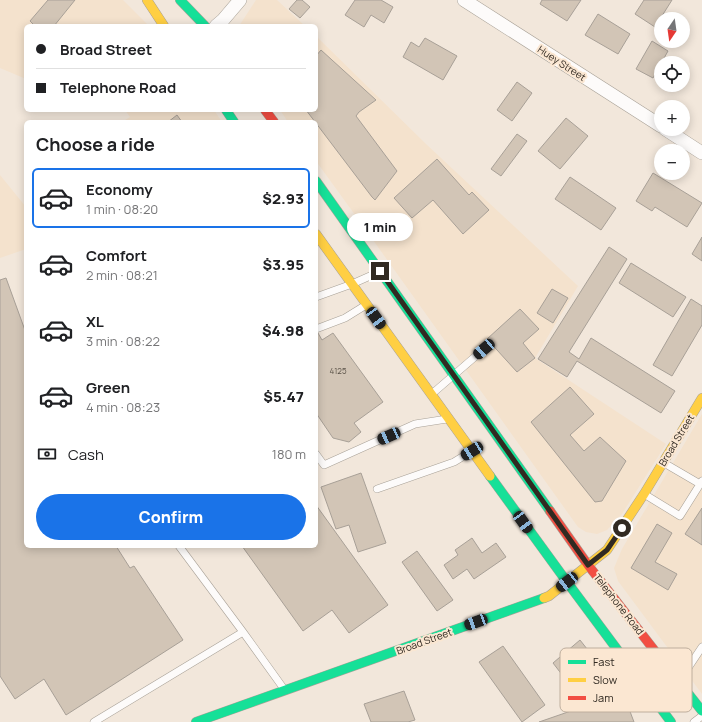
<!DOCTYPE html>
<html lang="en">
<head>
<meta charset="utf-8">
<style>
  :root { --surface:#fff; --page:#f6f6f6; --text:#202124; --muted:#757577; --line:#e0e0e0; --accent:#1a73e8 }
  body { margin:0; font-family:Manrope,sans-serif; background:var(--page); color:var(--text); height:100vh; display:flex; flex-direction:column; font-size:15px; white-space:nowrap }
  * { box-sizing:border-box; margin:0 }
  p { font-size:13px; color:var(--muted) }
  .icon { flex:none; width:22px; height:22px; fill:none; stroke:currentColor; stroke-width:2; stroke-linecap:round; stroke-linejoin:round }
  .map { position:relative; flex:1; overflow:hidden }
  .drawer { position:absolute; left:24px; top:120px; width:294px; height:428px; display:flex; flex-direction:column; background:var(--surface); border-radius:6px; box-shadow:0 2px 10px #0003 }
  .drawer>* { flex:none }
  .top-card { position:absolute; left:24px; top:24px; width:294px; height:88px; border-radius:6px; box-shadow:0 2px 10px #0003; display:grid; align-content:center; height:88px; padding:0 12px; background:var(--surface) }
  .needle { width:26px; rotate:193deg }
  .tools { position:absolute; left:654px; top:12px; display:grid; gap:8px }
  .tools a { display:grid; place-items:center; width:36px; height:36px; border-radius:50%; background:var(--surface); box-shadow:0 2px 10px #0003; font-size:20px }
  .end { position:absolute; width:18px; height:18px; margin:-9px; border:5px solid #312a22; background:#fff; box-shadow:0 0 0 2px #fff }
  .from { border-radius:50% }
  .bubble { position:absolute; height:28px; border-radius:14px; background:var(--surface); box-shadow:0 2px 10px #0003; font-size:13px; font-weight:800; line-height:28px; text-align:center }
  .car { position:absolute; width:12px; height:24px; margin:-12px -6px; border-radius:5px; box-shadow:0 0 3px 1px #0007; background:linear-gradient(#222 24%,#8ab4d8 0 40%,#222 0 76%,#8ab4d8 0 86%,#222 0) }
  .top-card b { display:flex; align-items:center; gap:14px; height:38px; font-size:15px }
  .top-card b+b { border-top:1px solid var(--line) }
  .top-card i { width:10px; height:10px; background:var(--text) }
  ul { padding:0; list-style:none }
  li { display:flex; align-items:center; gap:12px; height:60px; margin:0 8px 6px; padding:0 4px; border:2px solid transparent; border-radius:6px }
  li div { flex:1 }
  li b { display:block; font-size:15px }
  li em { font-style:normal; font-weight:800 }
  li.selected { border-color:var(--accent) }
  li>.icon { width:36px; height:36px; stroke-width:1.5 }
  h2 { padding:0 12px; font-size:18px; line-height:48px }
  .pay { display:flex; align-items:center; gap:10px; height:44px; padding:0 12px; font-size:15px }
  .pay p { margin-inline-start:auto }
  .button { display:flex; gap:8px; margin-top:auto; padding:8px 12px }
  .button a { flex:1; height:46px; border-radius:24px; background:var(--accent); color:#fff; font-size:16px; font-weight:800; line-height:46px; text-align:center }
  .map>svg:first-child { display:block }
  .built { fill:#f4e2cd }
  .building { fill:#d2c5b6; stroke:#a8a097 }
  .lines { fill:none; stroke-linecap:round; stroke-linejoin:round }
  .lane-casing { stroke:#a8a197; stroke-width:8 }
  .street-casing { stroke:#a8a197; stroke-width:14 }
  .fast-casing { stroke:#a8a197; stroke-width:10 }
  .slow-casing { stroke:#a8a197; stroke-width:10 }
  .jam-casing { stroke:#a8a197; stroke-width:10 }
  .lane { stroke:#fdfbfa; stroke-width:7 }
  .street { stroke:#fdfbfa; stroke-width:13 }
  .fast { stroke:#16e098; stroke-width:9 }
  .slow { stroke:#ffcf43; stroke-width:9 }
  .jam { stroke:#f24e42; stroke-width:9 }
  .route { stroke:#312a22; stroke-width:5 }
  .labels { text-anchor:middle; stroke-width:4; stroke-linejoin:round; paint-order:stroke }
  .number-label { font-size:8px; fill:#595147 }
  .street-label { font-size:10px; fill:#312a22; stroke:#fbe7d2 }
  .key { fill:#fbe7d2; stroke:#beae9d; stroke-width:1 }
  .key-label { font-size:11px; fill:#312a22 }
</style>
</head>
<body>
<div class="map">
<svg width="702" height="722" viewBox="0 0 702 722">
  <rect width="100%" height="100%" fill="#f2e7db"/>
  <!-- built -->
  <path class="built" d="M0 0H123L149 26H26V79L0 68Z
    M256 0H277L305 26H239Z
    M316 36 426 144 578 286 535 358 666 444 622 514 607 530 597 534 586 532 578 527 358 219 316 161V122H288L280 110H316Z
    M125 110H214L222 122H122L130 117Z
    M0 175 26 207V249L0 258Z
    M702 414V694L618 581 614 568 622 549Z"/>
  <!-- building -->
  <path class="building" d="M48 0H75L54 26H35L30 21Z
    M297 0H302L310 7 300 18 289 9Z
    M355 0H381L393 7 384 23 371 15 364 27 345 15Z
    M542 0H581L567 21 540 4Z
    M644 0H672L655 27 635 14Z
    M598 14 630 34 618 54 585 35Z
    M425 38 457 56 443 80 403 57 411 42 419 47Z
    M652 41 668 51 653 78 636 69Z
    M321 50 376 100 359 112 356 116 397 171 375 200 372 197 306 110H316V56Z
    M517 82 532 93 512 121 497 110Z
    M177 115 182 122H168Z
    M566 118 588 136 560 169 538 151Z
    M517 134 527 141 501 176 491 169Z
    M437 159 469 195 472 192 489 210 463 234 433 200 412 218 394 198Z
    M653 173 702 203 687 227 655 207 652 211 636 201Z
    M570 177 616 208 601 230 555 199Z
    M702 237V261L692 254Z
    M609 247 627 259 569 352 579 359 591 338 675 391 661 413 577 361 567 377 538 359Z
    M631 263 686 297 673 317 619 283Z
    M6 278 26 333V546H116L130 568 134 566 183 640 66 715 44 679 15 699 0 676V280Z
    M552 289 568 298 553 323 537 313Z
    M691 299 702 306V325L672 376 653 365Z
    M520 309 539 329 523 343 535 358 517 372 487 339Z
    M318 333 322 340 333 333 383 402 354 423 361 432 349 442 333 438 316 413V334Z
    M570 387 594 414 570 435 584 451 600 437 626 461 602 501 595 502 531 422Z
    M361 473 386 543 358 552 349 525 336 529 321 487Z
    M316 505 388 605 349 633 332 610 303 631 242 546H316Z
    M702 508V545L685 534Z
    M657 524 672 533 655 562 677 574 668 590 631 568Z
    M472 538 482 553 496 543 506 557 474 579 467 569 453 579 444 565 458 555 455 550Z
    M417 551 453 600 437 611 402 562Z
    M580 640 591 654 563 676 553 663Z
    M503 646 545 705 522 722 479 662Z
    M404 691 415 720 408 722H371L364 704Z
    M623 693 634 722H539Z"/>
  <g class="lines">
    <defs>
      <path id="lane" d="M316 297 352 284 379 272
        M316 329 345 318 366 305
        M433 393 484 349
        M316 454 324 465 415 424 447 419
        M664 463 700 484
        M377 489 454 462 472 451
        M644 494 680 516 702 481
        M179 546 243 632 284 689
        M680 680 702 647
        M94 722 243 632
        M694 722 702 716"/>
      <path id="street" d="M464 0 661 126
        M216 26 223 20 240 0
        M665 129 702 153"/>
      <path id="fast" d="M180 0 205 26
        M226 110 234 122
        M316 181 550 511
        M490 476 567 582 671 722
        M658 655 702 711
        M196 722 544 598"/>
      <path id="slow" d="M147 0 164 26
        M316 234 490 476
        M544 598 549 596 607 550 644 494 702 398"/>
      <path id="jam" d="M265 110 274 122
        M550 511 588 565 658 655"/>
    </defs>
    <!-- lane casing -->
    <use href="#lane" class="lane-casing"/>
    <!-- street casing -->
    <use href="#street" class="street-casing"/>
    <!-- fast casing -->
    <use href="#fast" class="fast-casing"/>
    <!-- slow casing -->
    <use href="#slow" class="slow-casing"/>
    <!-- jam casing -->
    <use href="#jam" class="jam-casing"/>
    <!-- lane -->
    <use href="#lane" class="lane"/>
    <!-- street -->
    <use href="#street" class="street"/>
    <!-- fast -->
    <use href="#fast" class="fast"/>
    <!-- slow -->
    <use href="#slow" class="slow"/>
    <!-- jam -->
    <use href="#jam" class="jam"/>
  </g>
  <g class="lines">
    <!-- route -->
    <path class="route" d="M380 271 588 565 607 550 622 528"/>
  </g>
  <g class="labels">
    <!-- number labels -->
    <g class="number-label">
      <text x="338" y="374">4125</text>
    </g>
    <!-- street labels -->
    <g class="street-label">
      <text transform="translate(562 63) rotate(33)" y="4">Huey Street</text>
      <text transform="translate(676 440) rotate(-59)" y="4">Broad Street</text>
      <text transform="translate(619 604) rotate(52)" y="4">Telephone Road</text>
      <text transform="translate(424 641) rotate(-20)" y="4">Broad Street</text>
    </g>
  </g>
  <!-- legend -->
  <rect x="560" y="648" width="132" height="64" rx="6" class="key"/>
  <rect x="568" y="660" width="18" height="4" fill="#16e098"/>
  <rect x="568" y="678" width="18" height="4" fill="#ffcf43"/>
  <rect x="568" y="696" width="18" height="4" fill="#f24e42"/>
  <g class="key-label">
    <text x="593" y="666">Fast</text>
    <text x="593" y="684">Slow</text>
    <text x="593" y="702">Jam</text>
  </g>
</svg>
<div class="tools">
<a><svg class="needle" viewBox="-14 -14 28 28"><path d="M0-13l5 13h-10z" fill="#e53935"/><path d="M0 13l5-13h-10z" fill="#757577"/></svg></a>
<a><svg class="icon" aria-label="locate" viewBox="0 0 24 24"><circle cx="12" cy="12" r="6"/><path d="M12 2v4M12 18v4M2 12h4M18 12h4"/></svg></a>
<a>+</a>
<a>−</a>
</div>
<i class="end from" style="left:622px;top:528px"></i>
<i class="end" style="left:380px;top:271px"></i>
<div class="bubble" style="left:347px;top:213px;width:66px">1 min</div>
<i class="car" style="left:376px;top:318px;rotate:144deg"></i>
<i class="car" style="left:484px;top:349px;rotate:229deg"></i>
<i class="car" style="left:389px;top:436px;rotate:246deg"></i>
<i class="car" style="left:472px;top:451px;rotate:238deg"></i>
<i class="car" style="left:523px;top:522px;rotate:144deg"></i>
<i class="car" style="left:567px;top:582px;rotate:232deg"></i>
<i class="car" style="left:476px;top:622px;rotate:250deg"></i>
<div class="top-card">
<b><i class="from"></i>Broad Street</b>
<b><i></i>Telephone Road</b>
</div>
<section class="drawer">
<h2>Choose a ride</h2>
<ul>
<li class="selected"><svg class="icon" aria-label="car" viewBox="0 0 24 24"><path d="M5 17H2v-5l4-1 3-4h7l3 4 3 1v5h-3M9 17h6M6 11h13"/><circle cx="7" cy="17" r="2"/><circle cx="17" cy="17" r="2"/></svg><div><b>Economy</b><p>1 min · 08:20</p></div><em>$2.93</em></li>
<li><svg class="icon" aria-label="car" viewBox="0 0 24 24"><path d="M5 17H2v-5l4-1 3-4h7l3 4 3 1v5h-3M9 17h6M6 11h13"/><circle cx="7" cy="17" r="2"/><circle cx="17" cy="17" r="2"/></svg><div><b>Comfort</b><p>2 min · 08:21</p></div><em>$3.95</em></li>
<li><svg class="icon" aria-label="car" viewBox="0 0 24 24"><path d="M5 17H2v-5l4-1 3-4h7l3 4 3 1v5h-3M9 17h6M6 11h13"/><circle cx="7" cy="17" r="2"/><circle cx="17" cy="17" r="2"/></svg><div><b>XL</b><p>3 min · 08:22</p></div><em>$4.98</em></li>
<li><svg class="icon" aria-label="car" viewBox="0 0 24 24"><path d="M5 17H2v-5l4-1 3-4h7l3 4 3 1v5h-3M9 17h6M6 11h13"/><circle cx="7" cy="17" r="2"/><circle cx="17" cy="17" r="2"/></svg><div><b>Green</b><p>4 min · 08:23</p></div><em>$5.47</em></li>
</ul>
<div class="pay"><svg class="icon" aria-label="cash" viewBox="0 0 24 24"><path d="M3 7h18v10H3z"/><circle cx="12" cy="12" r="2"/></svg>Cash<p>180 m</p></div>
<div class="button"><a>Confirm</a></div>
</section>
</div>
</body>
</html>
